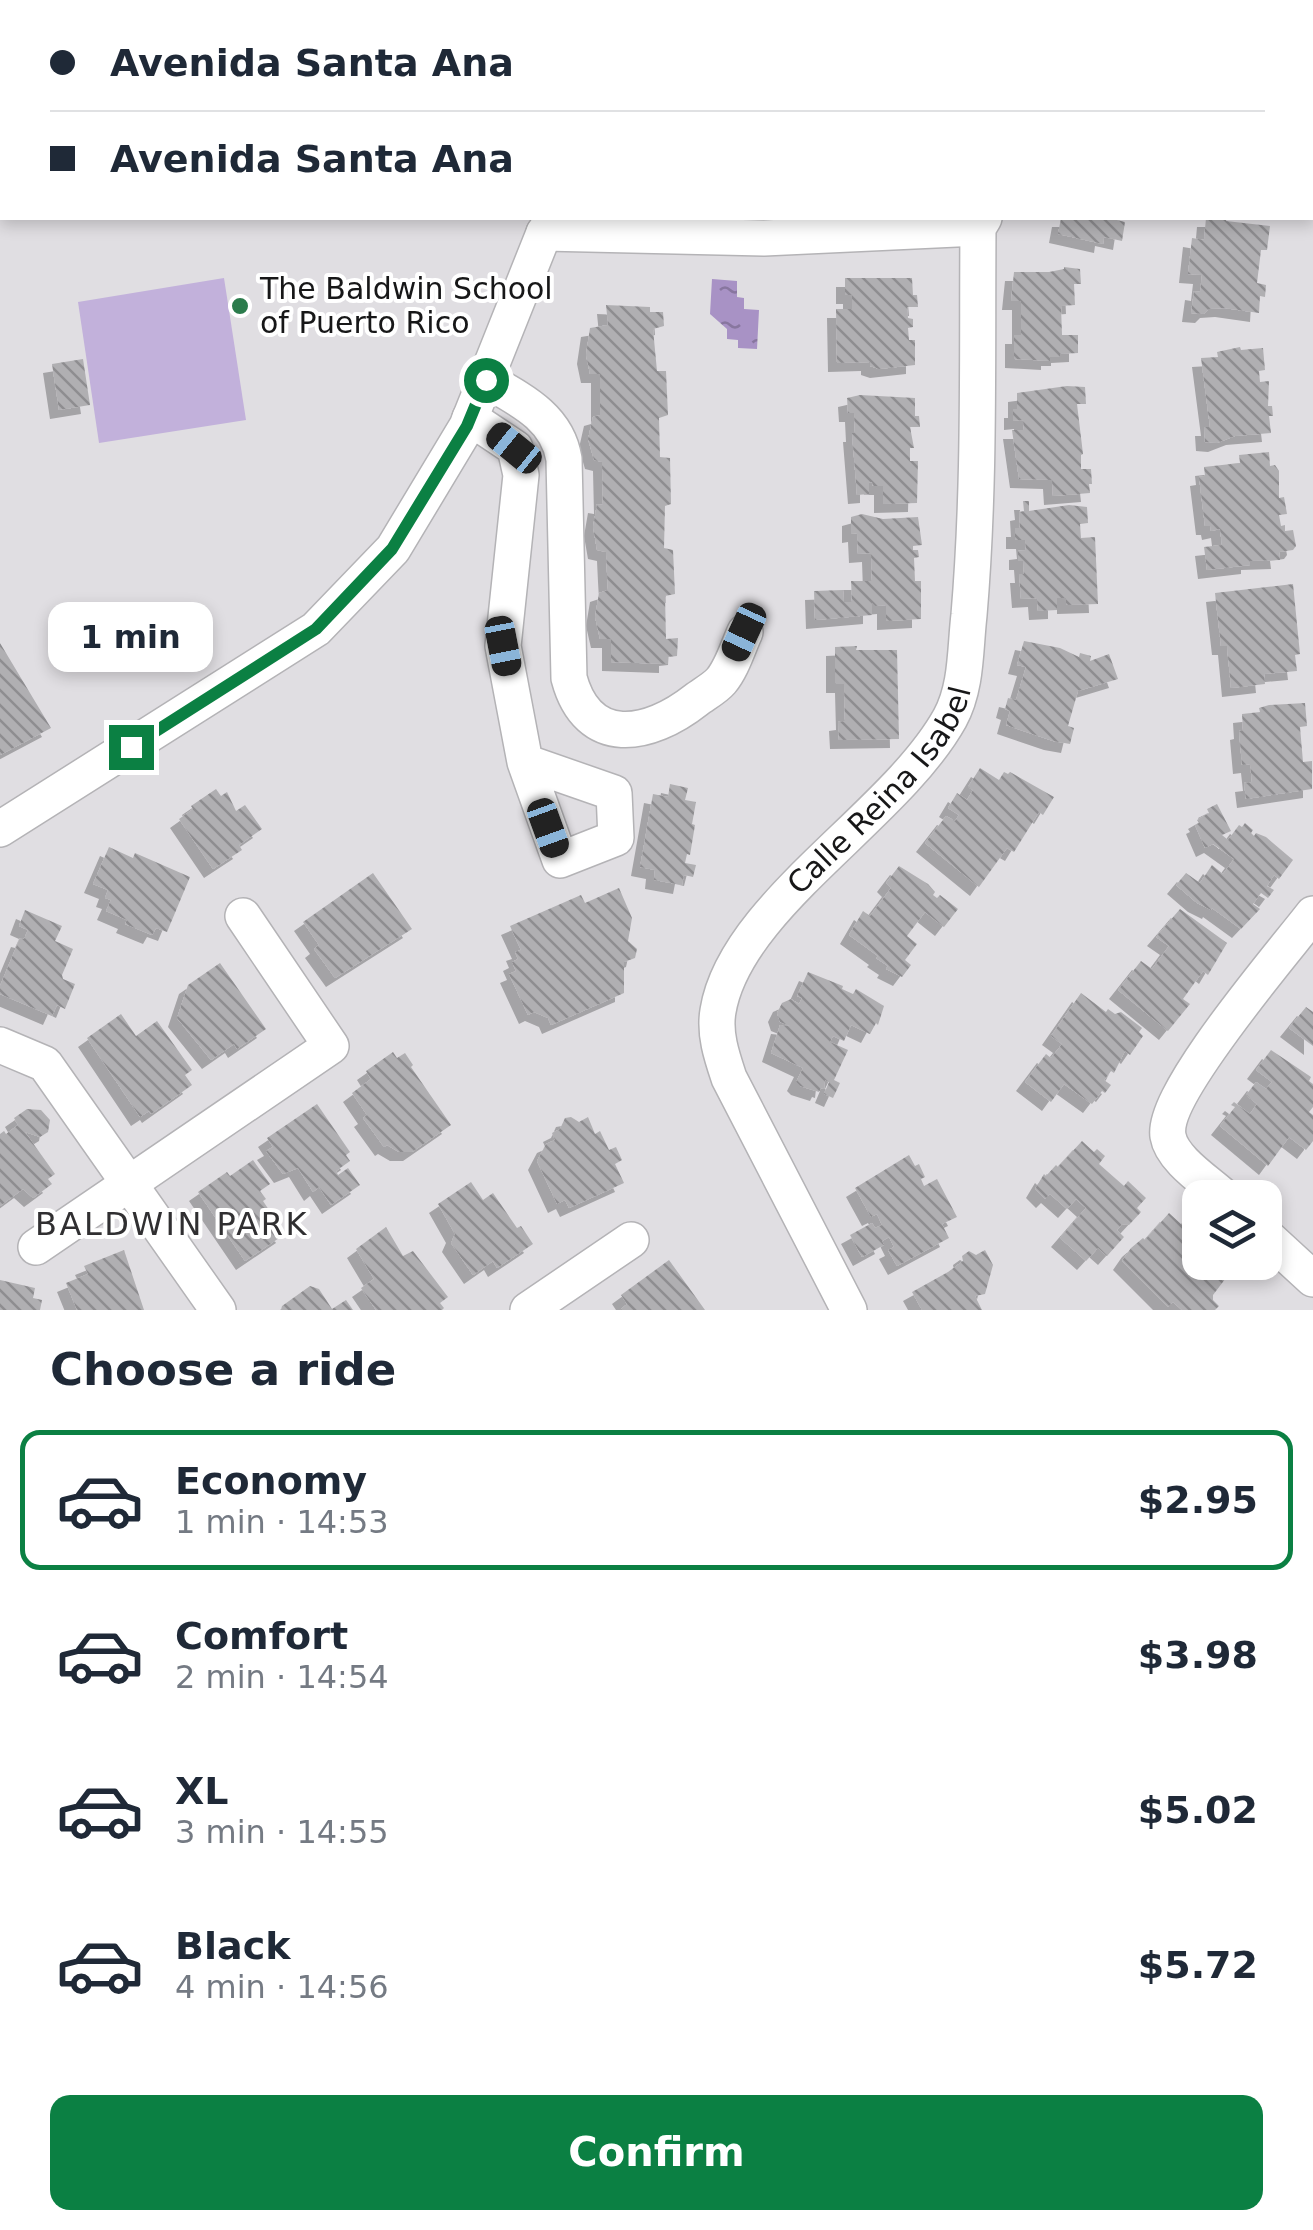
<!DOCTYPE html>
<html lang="en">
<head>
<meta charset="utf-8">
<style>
  :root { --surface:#fff; --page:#f6f6f7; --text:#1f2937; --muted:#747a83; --line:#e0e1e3; --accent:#0b8043 }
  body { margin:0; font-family:"DejaVu Sans",sans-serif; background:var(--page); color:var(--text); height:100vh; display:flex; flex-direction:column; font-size:38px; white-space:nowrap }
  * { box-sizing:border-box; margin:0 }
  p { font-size:32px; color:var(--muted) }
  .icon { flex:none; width:55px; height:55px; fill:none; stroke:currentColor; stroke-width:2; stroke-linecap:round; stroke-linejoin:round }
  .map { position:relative; height:1310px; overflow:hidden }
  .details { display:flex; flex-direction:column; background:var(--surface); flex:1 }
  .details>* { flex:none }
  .top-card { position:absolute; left:0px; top:0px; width:1315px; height:220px; box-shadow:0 5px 15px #0003; display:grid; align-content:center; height:220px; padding:0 50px; background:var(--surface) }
  .tools { position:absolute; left:1182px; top:1180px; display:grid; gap:20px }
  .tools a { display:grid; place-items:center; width:100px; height:100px; border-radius:20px; background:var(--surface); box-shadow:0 5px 15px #0003; font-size:50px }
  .end { position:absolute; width:45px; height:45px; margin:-22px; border:12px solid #0b8043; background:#fff; box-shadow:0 0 0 5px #fff }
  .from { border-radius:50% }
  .bubble { position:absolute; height:70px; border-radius:20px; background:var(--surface); box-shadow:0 5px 15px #0003; font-size:32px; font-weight:800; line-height:70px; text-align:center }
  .car { position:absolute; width:30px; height:60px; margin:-30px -15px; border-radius:12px; box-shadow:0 0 8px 2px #0007; background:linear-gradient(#222 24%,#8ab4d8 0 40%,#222 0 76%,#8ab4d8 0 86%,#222 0) }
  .top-card b { display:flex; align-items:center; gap:35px; height:95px; font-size:38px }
  .top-card b+b { border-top:2px solid var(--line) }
  .top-card i { width:25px; height:25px; background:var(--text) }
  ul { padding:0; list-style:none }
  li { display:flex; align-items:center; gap:30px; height:140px; margin:0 20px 15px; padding:0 30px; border:5px solid transparent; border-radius:20px }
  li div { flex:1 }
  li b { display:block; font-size:38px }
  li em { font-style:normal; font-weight:800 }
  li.selected { border-color:var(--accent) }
  li>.icon { width:90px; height:90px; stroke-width:1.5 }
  h2 { padding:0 50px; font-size:45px; line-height:120px }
  .action { display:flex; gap:20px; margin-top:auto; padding:20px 50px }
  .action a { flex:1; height:115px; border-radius:20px; background:var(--accent); color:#fff; font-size:40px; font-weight:800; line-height:115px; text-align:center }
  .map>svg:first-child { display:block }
  .grass { fill:#c2b1db }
  .water { fill:url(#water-ripples) }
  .building { fill:url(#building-back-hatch); filter:url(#shadow) }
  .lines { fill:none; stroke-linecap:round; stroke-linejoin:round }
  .minor-casing { stroke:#b4b3b6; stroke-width:38 }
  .minor { stroke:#fff; stroke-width:35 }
  .route { stroke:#0b8043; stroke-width:12 }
  .poi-dot { fill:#2b7b4c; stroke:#fff; stroke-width:4 }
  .labels { text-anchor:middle; stroke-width:8; stroke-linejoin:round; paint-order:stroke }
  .poi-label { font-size:30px; fill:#171718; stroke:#fff; text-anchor:start }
  .street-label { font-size:30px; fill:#171718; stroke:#fff }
  .neighbourhood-label { font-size:32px; letter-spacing:2.5px; fill:#302f31; stroke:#fff }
</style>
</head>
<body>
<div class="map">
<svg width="1313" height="1310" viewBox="0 0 1313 1310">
  <defs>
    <pattern id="water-ripples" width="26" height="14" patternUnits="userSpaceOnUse" patternTransform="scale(2.5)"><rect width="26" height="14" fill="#a892c5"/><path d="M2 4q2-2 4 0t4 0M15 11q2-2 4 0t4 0" fill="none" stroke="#88769f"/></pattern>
    <pattern id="building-back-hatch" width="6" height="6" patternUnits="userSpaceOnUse" patternTransform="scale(2.5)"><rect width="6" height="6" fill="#b0afb2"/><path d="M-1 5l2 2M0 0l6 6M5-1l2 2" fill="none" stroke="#8e8d90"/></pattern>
    <filter id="shadow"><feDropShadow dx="-9" dy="9" stdDeviation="0" flood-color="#0004"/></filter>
  </defs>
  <rect width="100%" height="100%" fill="#e0dee2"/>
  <!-- grass -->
  <path class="grass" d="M224 278 246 420 99 443 78 302Z"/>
  <!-- water -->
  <path class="water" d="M712 279 737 281V297L744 298V309L759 310 757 349 738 348V340L727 339V329L710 314Z"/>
  <!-- building -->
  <path class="building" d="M1061 218H1109L1125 222 1122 241 1104 237 1103 244 1058 234Z
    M1206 218H1227L1226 221 1270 226 1267 250H1261L1257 283 1266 285 1265 297 1260 296 1259 313 1224 308 1209 309 1204 314 1191 313 1194 291 1200 292 1202 275 1188 274 1192 238 1204 240Z
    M1064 267 1080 269 1081 284H1074L1075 305 1061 306 1062 335H1078V353L1060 354V357H1050V361L1014 359V335H1021V301H1011L1014 272H1049L1064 269Z
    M845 278H912L913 295H917L918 307H907L908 318 913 319V327L908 328 909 340H915V365L879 369 870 366V362L837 363 836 309H852V295H845Z
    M606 305 650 307V312H663L664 326 653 329 657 371H666L668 415 659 418 660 457 670 458 671 504 665 506 664 548 673 550 675 594 665 596 666 639 678 638 677 656 668 657V664L611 662V639H600L595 617 599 593 608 590 607 573 606 552 597 550 593 527 597 504 603 505 602 462 594 460 588 439 593 417 600 415V374H590L586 355 590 328 608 325Z
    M1240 347 1241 350 1263 348 1265 370 1259 371 1260 382 1269 381 1268 406H1272L1273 416H1269L1271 433 1235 436 1217 443 1205 442 1204 427H1210L1201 358 1218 357 1217 352Z
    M83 359 90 405 59 410 52 364Z
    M1067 386 1085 387 1086 404H1077L1083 454 1081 455V469H1091L1092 484H1089L1090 493 1053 496 1052 480 1019 479 1012 430H1024L1023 420 1013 421V409H1017V393Z
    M860 395 915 398V416H919L920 427H910L914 448H910V461H918L917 503 883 504V486H873L872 482 869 483V494L857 495 852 433H855L854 413H848L847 398Z
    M1269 452 1270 466 1275 465 1279 471V498L1284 497 1287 514 1279 515 1281 526 1285 525V531L1293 530 1296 546 1293 550 1279 552 1280 560 1250 561V565L1207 570 1204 547 1222 545 1220 529 1211 531 1210 526H1205L1199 477 1205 476 1204 467 1240 463 1239 455Z
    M1023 501H1029V511L1069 505 1087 507 1088 523 1080 524 1081 538 1095 537 1098 604 1066 605V598H1057V610L1038 611 1037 598 1021 599 1019 574H1024L1023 561H1018V551L1026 550 1025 540H1015V528H1020L1019 512 1024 511Z
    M862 514 883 519 918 517 922 545 913 546V550H918L919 557 914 558 915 581H921V619L886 621V605L875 606 872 603V615L815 620 814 591 843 590 844 602H852L851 581H872L871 553 858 554 857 533 851 534V517Z
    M1293 584 1300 654 1295 655 1297 671 1264 674 1265 684 1231 688 1227 646H1221L1215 593Z
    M1024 641 1060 648 1079 657 1080 653 1091 656 1090 661 1109 654 1118 679 1078 691 1068 726 1074 728 1070 744 1053 741 1006 725 1010 711 1005 709 1008 698 1016 700 1026 667 1017 665Z
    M0 643 51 728 0 755Z
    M857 646 856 650H897L899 739 839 740 838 722 845 721 844 684H835V647Z
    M1305 703 1307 726 1300 727 1303 762 1312 761V789L1246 799 1244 783 1252 782 1250 764 1242 765 1239 731 1243 730 1242 714 1260 712 1259 708 1269 705Z
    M980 768 999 780 1004 772 1008 774 1010 772 1054 797 1043 815 1039 812 1014 852 1007 848 979 887 925 843 946 816 955 821 959 815 948 808 957 793 967 800 973 790 968 787Z
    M670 784 688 788 685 800 696 802 692 824 695 825 690 855 687 854 685 863 696 865 693 877 684 875 682 885 654 880 655 870 640 867 653 794 668 797Z
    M216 789 221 796 227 792 236 811 245 805 262 829 239 845 242 850 213 869 179 819 193 809 191 806Z
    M1217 804 1231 831 1222 835 1228 840 1239 825 1242 827 1245 823 1253 830 1251 833 1254 836 1256 833 1266 837 1293 860 1279 879 1274 875 1267 886 1274 890 1268 898 1261 893 1253 904 1260 909 1241 929 1212 908 1211 910 1197 903 1176 885 1186 873 1200 883 1212 865 1223 874 1234 859 1213 844 1205 848 1195 825 1199 823 1197 820 1209 813 1207 809Z
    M109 847 133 858 135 853 190 877 167 932 156 928 152 935 125 924 127 920 106 911 111 900 105 898 108 890 93 884Z
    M899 866 928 884 935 892 933 895 937 898 940 895 958 909 944 927 925 912 907 936 917 944 905 960 911 965 902 977 886 969 888 966 876 958 878 956 849 935 863 911 870 916 891 888 886 883Z
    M373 873 412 929 335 978 314 949 319 945 303 922Z
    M619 888 632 918 628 941 637 949 635 958 624 962V993L551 1025 548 1018 534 1012 528 1015 509 974 516 971 512 962 518 959 515 952 521 950 510 926 581 895 585 903Z
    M1180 909 1227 943 1208 975 1203 971 1183 999 1190 1004 1168 1031 1118 990 1141 961 1152 969 1169 946 1156 937Z
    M25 910 62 926 55 941 73 949 62 975 63 979 75 984 65 1009 57 1005 52 1016 0 994V986L20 938 24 939 28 930 19 926Z
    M220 963 266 1029 237 1049 234 1044 211 1060 177 1018 188 985Z
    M808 972 843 986 842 989 853 994 856 989 884 1006 878 1025 876 1023 870 1034 851 1025 844 1041 833 1036 830 1042 848 1050 834 1080 840 1083 833 1098 824 1094 829 1082 825 1080 824 1089 821 1088 819 1092 800 1086 796 1082 803 1068 771 1053 780 1025 790 1026 780 1022 777 1013 782 1003 791 999 799 1004 802 998 797 996Z
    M1081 993 1106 1012 1108 1009 1115 1014 1121 1012 1142 1028 1139 1032 1143 1036 1130 1055 1125 1051 1114 1073 1111 1071 1104 1080 1111 1085 1105 1093 1102 1091 1092 1104 1064 1084 1051 1102 1025 1082 1046 1054 1051 1058 1062 1044 1051 1036Z
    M1306 1007 1313 1012V1046L1289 1028Z
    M121 1014 136 1036 157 1021 192 1070 185 1075 192 1085 151 1114 149 1111 140 1117 87 1038Z
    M1271 1050 1311 1077 1309 1081 1313 1084V1107L1309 1112 1313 1115V1141L1306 1150 1289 1137 1268 1166 1220 1126 1235 1107 1231 1105 1234 1102 1250 1114 1257 1104 1246 1095 1256 1082 1266 1089 1272 1082 1256 1070Z
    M393 1052 397 1058 405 1053 413 1065 411 1067 451 1125 412 1152H399L387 1145 384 1147 363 1118 367 1115 352 1093 371 1079 366 1071Z
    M317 1104 350 1152 346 1155 350 1161 336 1171 338 1175 348 1168 360 1185 331 1205 319 1187 313 1192 298 1168 283 1174 266 1151 273 1147 267 1138Z
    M27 1109 41 1110 50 1120 48 1132 40 1137 25 1132 55 1174 48 1179 52 1184 33 1198 23 1189 0 1206V1134L4 1131 6 1134 18 1125 14 1118Z
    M571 1117 579 1122 588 1117 595 1134 600 1131 609 1150 616 1147 622 1160 615 1164 624 1183 569 1208 565 1200 557 1204 537 1161 546 1144 555 1140 552 1133 560 1129 565 1118Z
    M1082 1141 1094 1152 1097 1149 1105 1156 1099 1164 1124 1186 1128 1181 1146 1198 1137 1208 1141 1212 1129 1225 1122 1224 1117 1230 1124 1237 1107 1256 1098 1248 1086 1261 1060 1238 1086 1208 1076 1199 1067 1209 1050 1194 1045 1199 1035 1189 1044 1174 1046 1176 1056 1165 1058 1167Z
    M909 1155 915 1166 919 1164 925 1177 921 1179 924 1186 937 1179 957 1217 942 1224 949 1238 897 1266 888 1250 894 1247 889 1237 882 1241 884 1245 862 1257 850 1235 872 1223 875 1228 882 1225 877 1214 871 1217 855 1188Z
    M253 1160 270 1184 260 1191 266 1199 263 1201 285 1234 245 1261 198 1192 227 1172 230 1176Z
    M471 1182 483 1200 493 1193 517 1228 521 1226 533 1244 497 1268 493 1261 473 1275 451 1243 455 1234 438 1204Z
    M1169 1213 1181 1224 1184 1221 1192 1228 1185 1237 1200 1251V1262H1224L1232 1270 1213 1295V1300L1219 1306 1215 1310H1182L1173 1302 1168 1307 1122 1261 1131 1248 1143 1238 1145 1240Z
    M386 1227 403 1256 413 1251 448 1297 440 1303 444 1308 442 1310H376L361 1288 374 1279 356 1249Z
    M124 1250 144 1310H77L66 1283 88 1274 84 1266Z
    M985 1250 993 1265 985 1294 975 1296 982 1310H922L912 1292 948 1272 963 1261 962 1256 969 1251 976 1255Z
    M669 1260 705 1310H620L627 1304 621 1295Z
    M0 1280 35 1288 33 1298 42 1300 40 1310H0Z
    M310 1286 319 1289 332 1309 346 1300 353 1310H281L282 1306Z"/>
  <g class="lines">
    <defs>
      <g id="minor">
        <path d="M661 2 662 0"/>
        <path d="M1312 70 1313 71"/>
        <path d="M544 233 764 238 978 228"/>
        <path d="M486 380C521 400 557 417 564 459L569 678C588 749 649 737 696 700 704 694 715 688 721 681 732 668 738 647 745 632"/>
        <path d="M470 418 515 448 521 475 503 646 525 762 560 860 616 838 614 793 525 762"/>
        <path d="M0 829 316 629 393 549 467 426 544 233 554 218"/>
        <path d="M0 1045 45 1064 218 1310"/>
        <path d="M1225 1198C1208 1182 1172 1160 1168 1136 1161 1094 1283 953 1313 914"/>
        <path d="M1265 1235 1313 1279"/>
        <path d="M36 1247 331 1046 243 916"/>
        <path d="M528 1310 631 1240"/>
        <path id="s1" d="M849 1310 729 1078C722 1057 714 1034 718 1011 735 906 895 817 950 718 967 687 965 649 969 615 980 486 977 357 978 228L984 218"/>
      </g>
    </defs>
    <!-- minor casing -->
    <use href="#minor" class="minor-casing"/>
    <!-- minor -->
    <use href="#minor" class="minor"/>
  </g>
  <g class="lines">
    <!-- route -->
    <path class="route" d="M131 747 316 629 392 549 467 426 486 380"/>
  </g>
  <!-- markers -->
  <circle class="poi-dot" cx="240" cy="306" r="10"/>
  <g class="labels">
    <!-- poi labels -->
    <g class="poi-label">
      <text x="260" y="299">The Baldwin School<tspan x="260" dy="34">of Puerto Rico</tspan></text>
    </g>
    <!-- street labels -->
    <g class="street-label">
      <text dy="10" stroke="none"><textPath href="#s1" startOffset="608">Calle Reina Isabel</textPath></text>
    </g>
    <!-- neighbourhood labels -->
    <g class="neighbourhood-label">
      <text x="172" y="1235">BALDWIN PARK</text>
    </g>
  </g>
</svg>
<div class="tools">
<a><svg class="icon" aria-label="layers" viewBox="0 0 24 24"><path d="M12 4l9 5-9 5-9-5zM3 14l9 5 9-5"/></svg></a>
</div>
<i class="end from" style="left:486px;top:380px"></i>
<i class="end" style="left:131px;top:747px"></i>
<div class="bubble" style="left:48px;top:602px;width:165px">1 min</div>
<i class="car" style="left:514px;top:448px;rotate:309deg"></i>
<i class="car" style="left:744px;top:632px;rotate:205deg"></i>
<i class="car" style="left:503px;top:646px;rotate:169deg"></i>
<i class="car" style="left:548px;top:828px;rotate:160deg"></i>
<div class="top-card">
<b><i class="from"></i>Avenida Santa Ana</b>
<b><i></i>Avenida Santa Ana</b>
</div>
</div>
<section class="details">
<h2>Choose a ride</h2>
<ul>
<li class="selected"><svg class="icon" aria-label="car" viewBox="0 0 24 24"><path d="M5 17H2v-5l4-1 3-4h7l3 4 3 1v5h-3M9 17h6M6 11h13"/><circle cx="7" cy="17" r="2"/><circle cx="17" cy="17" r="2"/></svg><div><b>Economy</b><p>1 min · 14:53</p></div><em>$2.95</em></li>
<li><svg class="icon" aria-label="car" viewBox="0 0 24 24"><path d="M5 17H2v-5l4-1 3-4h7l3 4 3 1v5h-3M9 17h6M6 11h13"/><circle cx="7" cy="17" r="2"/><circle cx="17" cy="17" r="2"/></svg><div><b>Comfort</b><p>2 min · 14:54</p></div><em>$3.98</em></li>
<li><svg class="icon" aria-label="car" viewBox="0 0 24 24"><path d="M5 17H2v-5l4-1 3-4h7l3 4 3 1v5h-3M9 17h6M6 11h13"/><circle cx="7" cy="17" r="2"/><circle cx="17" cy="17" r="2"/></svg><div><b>XL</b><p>3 min · 14:55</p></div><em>$5.02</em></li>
<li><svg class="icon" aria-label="car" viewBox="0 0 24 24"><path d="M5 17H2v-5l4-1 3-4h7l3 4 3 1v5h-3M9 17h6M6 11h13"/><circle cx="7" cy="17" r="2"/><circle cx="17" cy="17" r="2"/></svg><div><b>Black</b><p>4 min · 14:56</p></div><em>$5.72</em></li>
</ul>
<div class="action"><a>Confirm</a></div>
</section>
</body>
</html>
